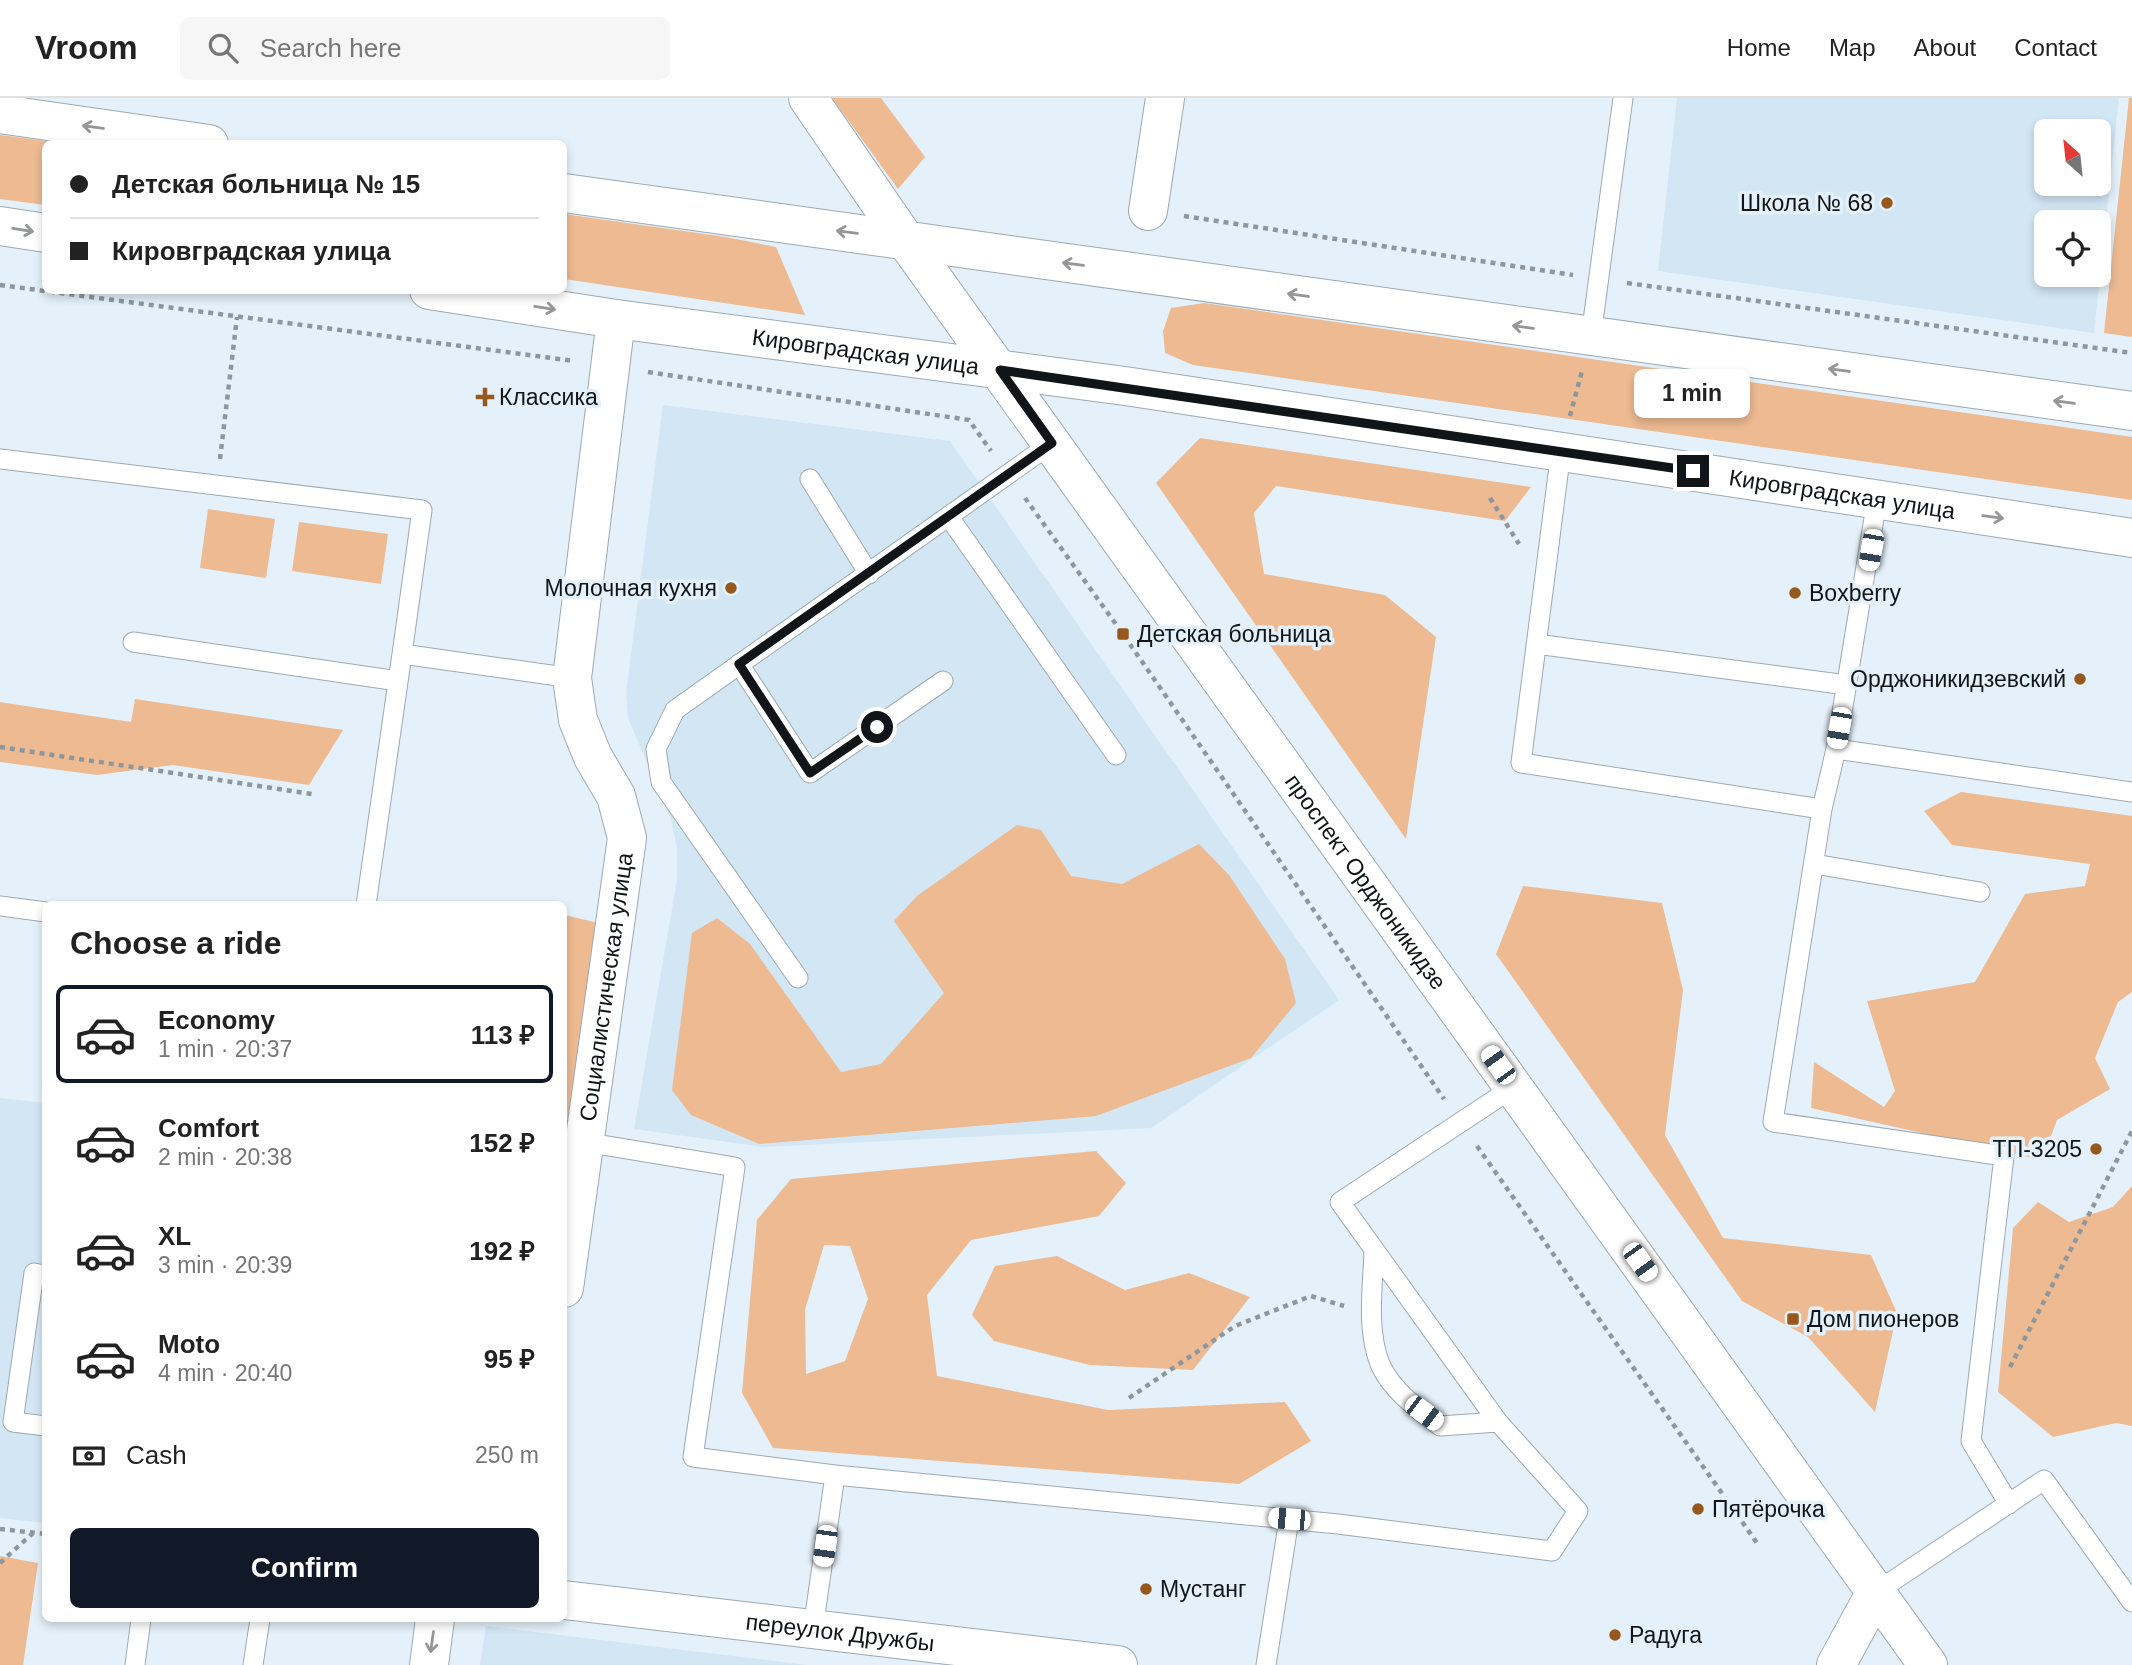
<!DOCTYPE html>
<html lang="en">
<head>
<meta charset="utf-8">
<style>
  :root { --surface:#fff; --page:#f6f6f6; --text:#222; --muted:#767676; --line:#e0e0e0; --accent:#111827 }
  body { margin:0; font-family:Arial,sans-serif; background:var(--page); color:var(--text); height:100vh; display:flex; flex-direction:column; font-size:26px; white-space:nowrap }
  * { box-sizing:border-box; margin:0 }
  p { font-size:23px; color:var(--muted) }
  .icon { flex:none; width:38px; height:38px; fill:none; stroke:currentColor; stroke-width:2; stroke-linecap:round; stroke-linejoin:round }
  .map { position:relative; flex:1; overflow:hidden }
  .sheet { position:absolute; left:42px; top:803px; width:525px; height:721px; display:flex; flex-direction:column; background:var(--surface); border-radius:10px; box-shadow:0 4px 10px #0003 }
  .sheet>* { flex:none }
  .banner { position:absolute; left:42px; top:42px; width:525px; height:154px; border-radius:10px; box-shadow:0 4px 10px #0003; display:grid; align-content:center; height:154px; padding:0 28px; background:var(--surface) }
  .needle { width:46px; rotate:333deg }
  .buttons { position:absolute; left:2034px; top:21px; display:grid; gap:14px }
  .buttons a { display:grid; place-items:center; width:77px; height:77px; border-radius:10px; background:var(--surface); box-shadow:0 4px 10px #0003; font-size:35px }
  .end { position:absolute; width:32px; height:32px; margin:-16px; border:9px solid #111518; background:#fff; box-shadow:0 0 0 4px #fff }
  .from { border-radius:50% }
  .bubble { position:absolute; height:49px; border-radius:10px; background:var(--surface); box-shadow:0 4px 10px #0003; font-size:23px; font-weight:600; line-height:49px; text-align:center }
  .car { position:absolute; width:21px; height:42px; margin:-21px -10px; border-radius:9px; box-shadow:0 0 5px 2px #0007; background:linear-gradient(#fff 24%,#345 0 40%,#fff 0 76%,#345 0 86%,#fff 0) }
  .banner b { display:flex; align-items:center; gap:24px; height:66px; font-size:26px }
  .banner b+b { border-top:2px solid var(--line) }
  .banner i { width:18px; height:18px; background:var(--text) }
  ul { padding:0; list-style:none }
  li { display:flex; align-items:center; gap:21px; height:98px; margin:0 14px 10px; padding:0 14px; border:4px solid transparent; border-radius:10px }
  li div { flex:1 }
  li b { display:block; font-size:26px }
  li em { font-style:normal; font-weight:600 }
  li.current { border-color:var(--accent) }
  li>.icon { width:63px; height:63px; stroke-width:1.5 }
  h2 { padding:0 28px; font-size:32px; line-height:84px }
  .pay { display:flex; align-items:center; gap:18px; height:77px; padding:0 28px; font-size:26px }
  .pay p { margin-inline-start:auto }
  .primary-button { display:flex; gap:14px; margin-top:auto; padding:14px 28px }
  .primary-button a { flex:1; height:80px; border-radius:10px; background:var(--accent); color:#fff; font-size:28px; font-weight:600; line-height:80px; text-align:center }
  header { display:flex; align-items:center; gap:42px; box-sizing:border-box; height:98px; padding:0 35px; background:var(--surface); border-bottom:2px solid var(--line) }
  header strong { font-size:33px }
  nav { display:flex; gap:38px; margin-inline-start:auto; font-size:24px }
  .search { width:490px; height:63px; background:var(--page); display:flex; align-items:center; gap:18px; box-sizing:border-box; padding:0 24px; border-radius:10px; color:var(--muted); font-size:26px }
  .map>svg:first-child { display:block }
  .built { fill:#d2e6f4; fill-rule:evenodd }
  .green { fill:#edba92; fill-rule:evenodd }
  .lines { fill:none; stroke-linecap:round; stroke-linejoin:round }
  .lane-casing { stroke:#9da9b2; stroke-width:21 }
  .street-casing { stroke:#9da9b2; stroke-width:40 }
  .secondary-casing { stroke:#9da9b2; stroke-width:40 }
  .path { stroke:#8e979e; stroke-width:4.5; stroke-dasharray:5 5; stroke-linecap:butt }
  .lane { stroke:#fff; stroke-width:19 }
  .street { stroke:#fff; stroke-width:38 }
  .secondary { stroke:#fff; stroke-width:38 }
  .oneway { stroke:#949697 }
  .route { stroke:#111518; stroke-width:9 }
  .poi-dot { fill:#96581d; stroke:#e4f1fa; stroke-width:2.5 }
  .labels { text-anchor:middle; stroke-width:7; stroke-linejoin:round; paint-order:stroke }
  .poi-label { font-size:23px; fill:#111518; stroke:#e4f1fa; text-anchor:start }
  .street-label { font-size:23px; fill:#111518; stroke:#e4f1fa }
</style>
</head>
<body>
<header>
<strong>Vroom</strong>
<div class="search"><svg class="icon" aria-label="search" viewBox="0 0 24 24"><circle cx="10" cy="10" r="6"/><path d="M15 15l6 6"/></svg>Search here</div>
<nav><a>Home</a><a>Map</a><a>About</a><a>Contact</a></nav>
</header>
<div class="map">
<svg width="2132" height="1567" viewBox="0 0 2132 1567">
  <rect width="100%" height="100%" fill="#e4f1fa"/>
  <!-- built -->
  <path class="built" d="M1677 0H2119L2094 235 1658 173ZM2098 33V86H2046V33ZM2046 124H2098V177H2046Z
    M663 307 950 343 1339 902 1151 1030 764 1049 634 1031 677 782V750L671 721 628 620 626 595Z
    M0 1000 45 1005V1425L0 1420Z
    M486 1528 807 1567H808H480Z"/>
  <!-- green -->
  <path class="green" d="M832 0H881L925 59 898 91Z
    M2129 0H2132V239L2104 235Z
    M0 37 62 45 46 46 45 107 0 101Z
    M564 116 726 139 776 149 805 217 564 181Z
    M1204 205 2132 339V402L1193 267 1165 255 1163 233 1171 210Z
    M1200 340 1531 389 1505 423 1276 388 1254 415 1264 476 1385 497 1436 539 1406 741 1156 385Z
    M208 411 275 421 266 480 200 470Z
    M299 424 388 436 381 486 292 473Z
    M135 601 343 632 309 687 173 667 97 677 0 664V604L131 624Z
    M1961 694 2132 718V894L2118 904 2095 960 2110 991 2057 1022 2042 1062 1811 1010 1814 964 1884 1009 1895 993 1867 903 1975 884 2025 796 2085 788 2090 766 1952 747 1924 713Z
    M1017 727 1041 732 1071 778 1122 786 1199 746 1229 777 1285 861 1296 905 1251 960 1096 1018 759 1046 691 1017 672 992 692 835 717 820 750 846 841 974 881 966 944 895 894 823 917 798Z
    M1523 788 1662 805 1683 892 1665 1037 1723 1140 1871 1157 1897 1215 1875 1314 1808 1239 1742 1203 1496 856Z
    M565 817 598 825 568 1049 564 1048Z
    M1096 1053 1126 1085 1099 1118 971 1142 927 1197 937 1278 1108 1312 1285 1304 1311 1343 1239 1386 773 1350 742 1295 757 1122 791 1081ZM824 1147 850 1148 868 1201 845 1263 806 1276 805 1212Z
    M2132 1088V1328L2116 1325 2053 1339 1998 1294 2013 1130 2038 1104 2069 1124 2113 1109Z
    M1057 1158 1125 1192 1189 1175 1250 1199 1193 1272 1090 1267 994 1243 972 1217 995 1168Z
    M0 1458 38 1465 23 1567H0Z"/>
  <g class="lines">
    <defs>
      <path id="lane" d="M1591 238 1623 0
        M1561 353 1521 665 1822 711 1773 1024 2004 1058 1971 1343 2009 1406
        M0 361 422 412 402 556
        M810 381 869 476
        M1877 402 1836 651 2132 694
        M949 419 1116 657
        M133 544 398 583
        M1536 546 1847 587
        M739 566 810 675 943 583
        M1822 711 1836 651
        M1814 766 1980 794
        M366 807 402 556 572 580
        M0 808 46 814
        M798 880 661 684 656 651 675 612 1052 345
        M584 1044 735 1069 693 1359 835 1377 1338 1426 1552 1453 1578 1413 1498 1324 1340 1104 1514 989
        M1374 1152C1373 1188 1366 1231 1380 1266 1391 1292 1418 1311 1440 1328L1498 1324
        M46 1177 34 1175 13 1324 46 1328
        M1876 1494 2044 1382 2132 1504
        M813 1531 835 1377
        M135 1567 141 1521
        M253 1567 260 1521
        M1266 1567 1289 1421"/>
      <g id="street">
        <path d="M1148 113 1165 0"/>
        <path id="s1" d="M564 1190 627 740 616 698 593 659 578 622 572 580 616 221"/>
        <path id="s2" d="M564 1502 1118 1567"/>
        <path d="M429 1567 435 1521"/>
        <path d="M1836 1567 1876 1494"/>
      </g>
      <g id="secondary">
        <path id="s3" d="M808 0 906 143 1928 1567"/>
        <path d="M0 16 209 46"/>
        <path d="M564 95 2132 313"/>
        <path d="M0 128 46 135"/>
        <path id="s4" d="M429 192 616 221 1125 288 2132 440"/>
      </g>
    </defs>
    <!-- lane casing -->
    <use href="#lane" class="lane-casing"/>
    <!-- street casing -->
    <use href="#street" class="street-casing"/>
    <!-- secondary casing -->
    <use href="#secondary" class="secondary-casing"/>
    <!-- path -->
    <path class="path" d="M1184 118 1573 177
      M1627 185 2132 255
      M0 187 574 263
      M648 274 969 322 991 353
      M1570 318 1582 273
      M220 361 237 219
      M1025 400 1123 536 1444 1001
      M1490 400 1519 446
      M0 649 312 696
      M1477 1048 1757 1445
      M2010 1269 2132 1033
      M1129 1300 1235 1228 1311 1198 1344 1208
      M0 1431 46 1436
      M0 1465 33 1435"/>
    <!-- lane -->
    <use href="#lane" class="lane"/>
    <!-- street -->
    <use href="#street" class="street"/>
    <!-- secondary -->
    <use href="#secondary" class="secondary"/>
  </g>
  <!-- one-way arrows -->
  <defs><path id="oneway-shaft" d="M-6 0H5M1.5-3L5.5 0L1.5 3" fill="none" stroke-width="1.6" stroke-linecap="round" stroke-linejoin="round" transform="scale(1.75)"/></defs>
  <g class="oneway">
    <use href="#oneway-shaft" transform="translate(93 29) rotate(-172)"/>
    <use href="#oneway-shaft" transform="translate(23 132) rotate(9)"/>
    <use href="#oneway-shaft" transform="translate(847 134) rotate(-172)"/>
    <use href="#oneway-shaft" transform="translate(1073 166) rotate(-172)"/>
    <use href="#oneway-shaft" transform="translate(1298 197) rotate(-172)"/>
    <use href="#oneway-shaft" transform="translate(545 210) rotate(9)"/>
    <use href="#oneway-shaft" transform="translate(1523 229) rotate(-172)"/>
    <use href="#oneway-shaft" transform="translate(1839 272) rotate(-172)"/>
    <use href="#oneway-shaft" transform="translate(2064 304) rotate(-172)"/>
    <use href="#oneway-shaft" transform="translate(1993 419) rotate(8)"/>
    <use href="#oneway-shaft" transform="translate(432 1544) rotate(98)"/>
  </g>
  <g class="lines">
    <!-- route -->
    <path class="route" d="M877 629 810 675 739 566 1052 345 1000 272 1693 373"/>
  </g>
  <!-- markers -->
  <g class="poi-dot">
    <circle cx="1887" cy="105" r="7"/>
    <path d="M481.5 288.5h7v7h7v7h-7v7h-7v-7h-7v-7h7z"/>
    <circle cx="731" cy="490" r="7"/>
    <circle cx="1795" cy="495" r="7"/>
    <rect x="1116" y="529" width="14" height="14" rx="3.5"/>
    <circle cx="2080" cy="581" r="7"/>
    <circle cx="2096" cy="1051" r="7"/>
    <rect x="1786" y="1214" width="14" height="14" rx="3.5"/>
    <circle cx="1698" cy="1411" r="7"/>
    <circle cx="1146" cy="1491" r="7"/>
    <circle cx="1615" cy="1537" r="7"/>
  </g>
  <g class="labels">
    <!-- poi labels -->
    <g class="poi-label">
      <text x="1873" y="113" text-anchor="end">Школа № 68</text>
      <text x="499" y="307">Классика</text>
      <text x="717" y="498" text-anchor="end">Молочная кухня</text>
      <text x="1809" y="503">Boxberry</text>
      <text x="1137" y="544">Детская больница</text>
      <text x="2066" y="589" text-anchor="end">Орджоникидзевский</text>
      <text x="2082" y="1059" text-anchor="end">ТП-3205</text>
      <text x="1807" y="1229">Дом пионеров</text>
      <text x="1712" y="1419">Пятёрочка</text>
      <text x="1160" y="1499">Мустанг</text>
      <text x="1629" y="1545">Радуга</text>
    </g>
    <!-- street labels -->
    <g class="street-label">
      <text dy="8" stroke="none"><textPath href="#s4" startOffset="441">Кировградская улица</textPath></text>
      <text dy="8" stroke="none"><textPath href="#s4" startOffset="1428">Кировградская улица</textPath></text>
      <text dy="8" stroke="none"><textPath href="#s3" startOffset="962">проспект Орджоникидзе</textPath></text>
      <text dy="8" stroke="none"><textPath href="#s1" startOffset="304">Социалистическая улица</textPath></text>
      <text dy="8" stroke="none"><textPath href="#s2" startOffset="278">переулок Дружбы</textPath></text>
    </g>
  </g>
</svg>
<div class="buttons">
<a><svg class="needle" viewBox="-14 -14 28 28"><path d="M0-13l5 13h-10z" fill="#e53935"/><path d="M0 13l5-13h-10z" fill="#767676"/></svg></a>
<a><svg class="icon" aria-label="locate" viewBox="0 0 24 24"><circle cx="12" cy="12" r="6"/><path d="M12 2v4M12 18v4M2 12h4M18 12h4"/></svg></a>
</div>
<i class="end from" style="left:877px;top:629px"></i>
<i class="end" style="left:1693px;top:373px"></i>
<div class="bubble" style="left:1634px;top:271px;width:116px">1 min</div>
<i class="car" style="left:1871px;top:452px;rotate:190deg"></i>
<i class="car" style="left:1839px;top:630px;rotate:190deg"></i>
<i class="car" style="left:1498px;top:967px;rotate:324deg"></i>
<i class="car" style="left:1640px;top:1164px;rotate:144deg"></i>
<i class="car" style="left:1424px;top:1315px;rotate:127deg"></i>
<i class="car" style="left:1289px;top:1421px;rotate:275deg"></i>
<i class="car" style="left:825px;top:1448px;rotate:188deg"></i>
<div class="banner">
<b><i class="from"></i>Детская больница № 15</b>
<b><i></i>Кировградская улица</b>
</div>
<section class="sheet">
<h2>Choose a ride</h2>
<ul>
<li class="current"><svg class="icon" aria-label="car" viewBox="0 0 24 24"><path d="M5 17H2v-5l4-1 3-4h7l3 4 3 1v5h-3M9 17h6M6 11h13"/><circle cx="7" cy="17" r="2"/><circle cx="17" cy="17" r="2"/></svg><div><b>Economy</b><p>1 min · 20:37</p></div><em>113 ₽</em></li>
<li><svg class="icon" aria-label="car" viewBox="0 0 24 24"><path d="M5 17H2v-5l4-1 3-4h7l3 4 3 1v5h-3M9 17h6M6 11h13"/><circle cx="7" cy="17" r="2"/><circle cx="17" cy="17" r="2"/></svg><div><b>Comfort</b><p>2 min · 20:38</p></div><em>152 ₽</em></li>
<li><svg class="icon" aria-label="car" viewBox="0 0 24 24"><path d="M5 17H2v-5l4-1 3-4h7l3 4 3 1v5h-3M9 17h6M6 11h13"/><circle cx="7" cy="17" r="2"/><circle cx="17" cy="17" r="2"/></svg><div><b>XL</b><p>3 min · 20:39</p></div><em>192 ₽</em></li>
<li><svg class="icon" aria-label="car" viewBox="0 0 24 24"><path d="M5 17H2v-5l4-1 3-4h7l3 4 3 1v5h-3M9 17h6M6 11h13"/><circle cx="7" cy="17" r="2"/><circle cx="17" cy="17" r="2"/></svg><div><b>Moto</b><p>4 min · 20:40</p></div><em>95 ₽</em></li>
</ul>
<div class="pay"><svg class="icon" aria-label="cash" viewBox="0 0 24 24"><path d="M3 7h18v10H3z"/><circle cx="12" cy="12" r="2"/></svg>Cash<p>250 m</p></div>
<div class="primary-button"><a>Confirm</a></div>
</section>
</div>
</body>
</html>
